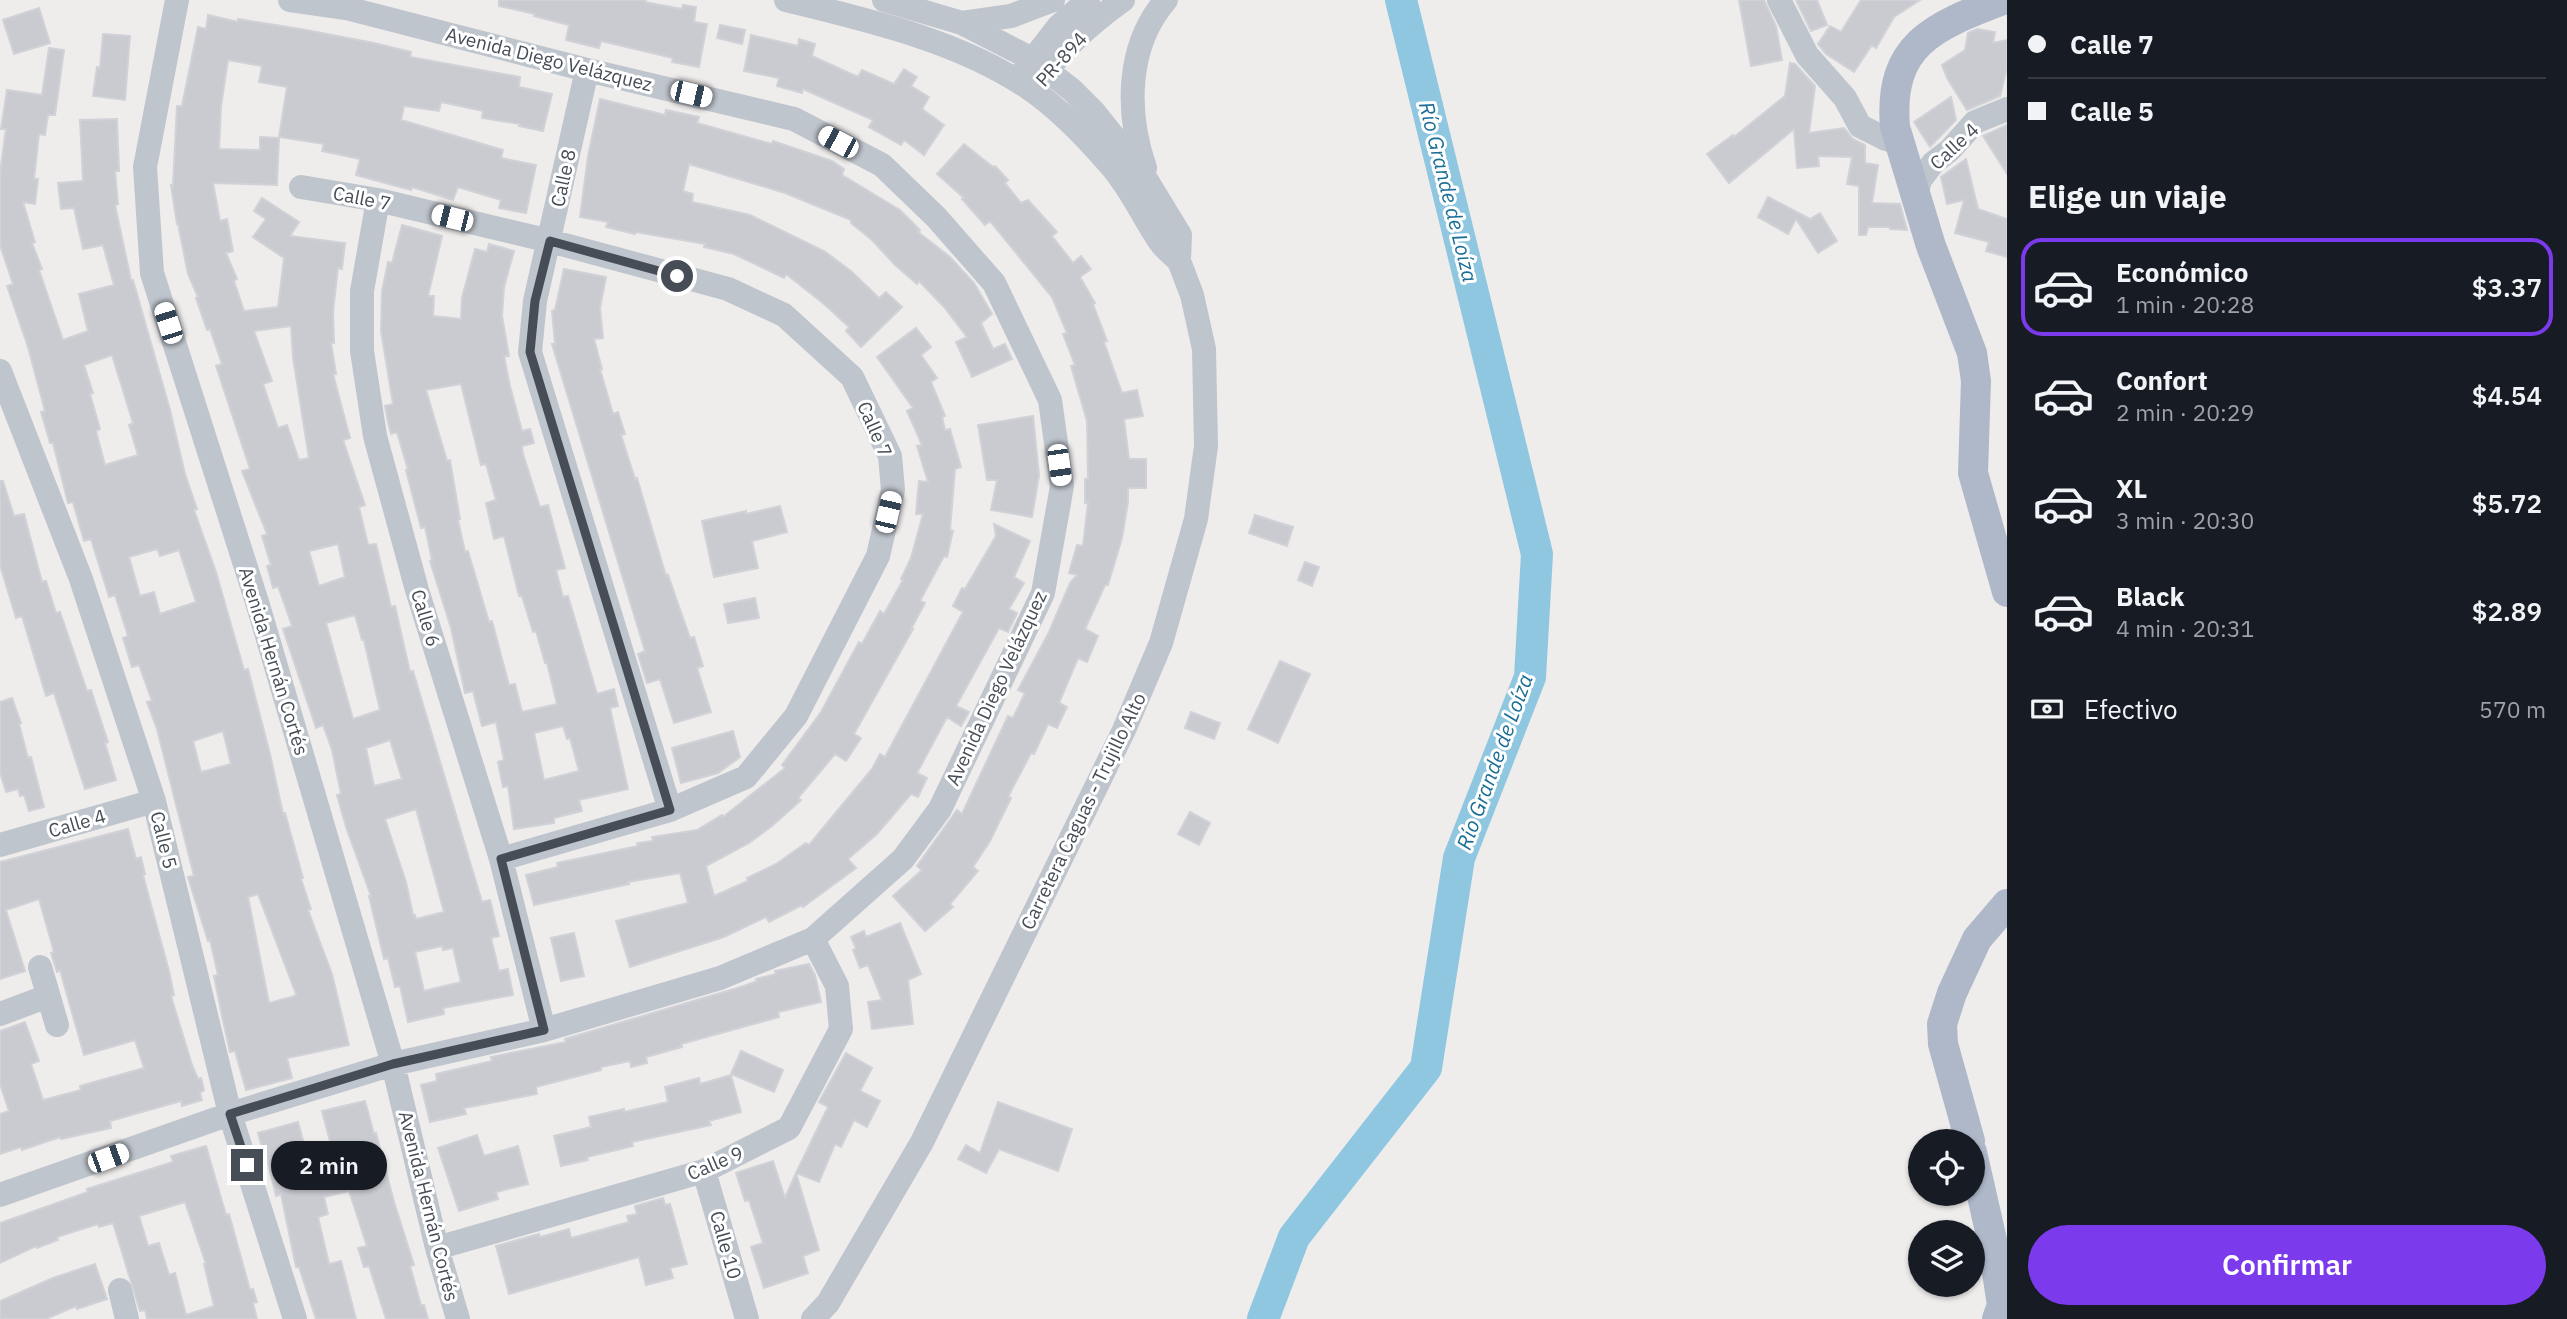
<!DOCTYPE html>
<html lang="es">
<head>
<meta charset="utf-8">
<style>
  :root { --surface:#171b24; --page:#242831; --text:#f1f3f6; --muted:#9ea1a6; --line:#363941; --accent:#7c3aed }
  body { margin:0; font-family:"IBM Plex Sans",sans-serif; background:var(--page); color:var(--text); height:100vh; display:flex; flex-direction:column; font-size:26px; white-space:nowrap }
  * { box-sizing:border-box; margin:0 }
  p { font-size:23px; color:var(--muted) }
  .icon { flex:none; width:38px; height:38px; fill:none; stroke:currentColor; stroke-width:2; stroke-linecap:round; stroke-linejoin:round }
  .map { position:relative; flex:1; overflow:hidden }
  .sheet { display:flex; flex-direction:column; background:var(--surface); width:560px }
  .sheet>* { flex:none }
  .hud { display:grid; align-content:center; height:154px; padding:0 21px; background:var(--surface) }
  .buttons { position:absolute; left:1908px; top:1129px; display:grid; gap:14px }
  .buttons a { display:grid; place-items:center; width:77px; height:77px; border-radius:50%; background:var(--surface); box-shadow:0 2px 5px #0004; font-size:35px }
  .end { position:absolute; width:32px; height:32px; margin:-16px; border:9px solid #474d57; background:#fff; box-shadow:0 0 0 4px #fff }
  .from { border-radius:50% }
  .bubble { position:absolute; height:49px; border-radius:24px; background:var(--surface); box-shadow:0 2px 5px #0004; font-size:23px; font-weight:600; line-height:49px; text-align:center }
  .car { position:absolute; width:21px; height:42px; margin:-21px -10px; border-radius:9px; box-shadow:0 0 5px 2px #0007; background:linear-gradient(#fff 24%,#345 0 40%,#fff 0 76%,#345 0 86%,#fff 0) }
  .hud b { display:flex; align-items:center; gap:24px; height:66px; font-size:26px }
  .hud b+b { border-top:2px solid var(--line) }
  .hud i { width:18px; height:18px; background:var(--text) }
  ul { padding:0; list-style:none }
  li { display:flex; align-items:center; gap:21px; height:98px; margin:0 14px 10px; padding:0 7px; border:4px solid transparent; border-radius:21px }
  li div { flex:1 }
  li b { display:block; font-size:26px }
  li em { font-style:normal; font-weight:600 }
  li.active { border-color:var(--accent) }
  li>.icon { width:63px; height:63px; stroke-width:1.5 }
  h2 { padding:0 21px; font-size:32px; line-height:84px }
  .pay { display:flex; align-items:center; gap:18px; height:77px; padding:0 21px; font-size:26px }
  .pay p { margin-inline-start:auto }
  .primary-button { display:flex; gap:14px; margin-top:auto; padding:14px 21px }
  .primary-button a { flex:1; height:80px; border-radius:42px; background:var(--accent); color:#fff; font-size:28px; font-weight:600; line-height:80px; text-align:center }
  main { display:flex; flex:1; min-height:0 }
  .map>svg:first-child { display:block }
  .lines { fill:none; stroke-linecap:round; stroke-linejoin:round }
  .river { stroke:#8fc7e1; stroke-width:32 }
  .building { fill:#cacbd1; stroke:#d1d2d7; stroke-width:2; fill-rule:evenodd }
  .minor { stroke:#bfc5cd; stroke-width:24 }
  .major { stroke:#aeb8c9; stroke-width:30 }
  .route { stroke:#474d57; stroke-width:9 }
  .labels { text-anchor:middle; stroke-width:6; stroke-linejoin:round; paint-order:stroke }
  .street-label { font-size:19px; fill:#474d57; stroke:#fff }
  .water-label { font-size:21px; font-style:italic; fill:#1b6e96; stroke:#fff }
</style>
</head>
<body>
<main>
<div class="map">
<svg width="2007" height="1319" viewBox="0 0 2007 1319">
  <rect width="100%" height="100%" fill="#efecec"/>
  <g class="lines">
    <!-- river -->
    <path class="river" d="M1263 1319 1294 1237 1426 1068 1459 858 1530 677 1537 554 1401 0"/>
  </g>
  <!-- building -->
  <path class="building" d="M499 0H646L645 2 682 9 683 5 696 7 694 22 707 24 699 67 672 62 673 58 601 41 599 48 566 40 569 25 534 16 535 14 499 6Z
    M1739 0H1764L1776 26 1782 60 1751 66Z
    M1796 0H1817L1827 25 1811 31Z
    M1861 0H1920L1894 17 1876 48 1872 45 1854 72 1826 54 1818 44 1830 26 1841 32Z
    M39 8 50 43 14 54 3 20Z
    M208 15 238 22V19L306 30 374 43 411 52 410 57 520 77 519 87 552 94 543 131 519 126 520 124 482 118 483 111 441 102 439 111 404 106 401 120 503 150 501 158 536 165 526 213 499 208 501 200 458 187 453 200 412 187 411 190 356 175 360 159 322 151 324 144 279 137 287 87 259 82 262 66 228 60 221 106 219 149 260 150V137L279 138 277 185 213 183 220 221 227 219 233 251 226 253 237 279 234 281 244 311 278 307 284 258 253 237 266 219 254 211 262 198 299 222 290 236 345 243 342 269 338 268 333 312 334 343H331L336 374H333L350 438 343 440 365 505 359 507 368 545 376 544 391 607 395 606 410 672 413 671 482 902 490 900 499 936 491 938 499 971 508 969 513 995 443 1008 444 1014 408 1022 400 986 395 987 388 958 384 959 369 896H371L346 827 337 795 341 794 332 750 323 725 316 728 283 629 292 626 278 586 273 588 267 566 271 565 262 536 267 534 242 471 250 469 216 366 222 364 210 329 207 330 196 298 198 297 188 274 178 224H177L171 185H173L177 106H182L198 27 206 29ZM291 326 293 358 309 458 299 460 287 425 278 428 263 384 272 381 254 331ZM338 544 345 577 319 586 309 551ZM355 615 362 640H364L380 710 353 719 326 623ZM390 740 402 779 374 786 366 748ZM416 809 444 912 416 919 415 915H413L406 882 385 819ZM442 946 443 950 453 948 461 982 424 991 415 952Z
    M720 25 745 30 742 44 717 38Z
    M1977 29 1995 32 1993 43 2007 40V68L2000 96 1967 110 1947 78 1942 65 1965 50 1968 33Z
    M103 34 130 36 125 100 93 96 97 67 100 68Z
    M751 35 798 46 799 39 815 44 812 56 858 77 862 70 894 84 904 69 917 77 911 86 929 97 922 109 944 125 924 155 904 140 901 145 869 127 873 120 803 89 802 93 777 86 779 78 744 71Z
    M49 48 64 50 55 115H48L45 135 39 134 34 179H38L35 204 23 202 35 242 32 243 42 269 39 270 63 340 88 331 79 294 114 285 103 245 83 249 74 208 61 209 58 183 83 181 80 120 117 119 119 171H115L118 204 115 205 131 280H133L170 410 185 474 197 509 194 510 216 572 244 670 248 669 270 754 283 814 285 813 303 878 301 879 311 909 308 910 332 974 349 1045 287 1058 292 1078 246 1090 235 1051 230 1052 222 1016 214 976 218 975 210 940 208 941 188 877 194 876 157 729 147 702 152 701 139 665 132 667 123 638 128 636 115 595 109 597 91 539 84 541 73 502 68 503 53 443H50L41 412 45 411 28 347 7 286 13 284 0 245V173L6 129H1L7 90 42 95ZM112 355 133 423 129 425 138 455 105 465 96 431 100 429 90 394 93 393 84 365ZM157 549 160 556 179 550 196 602 160 614 154 592 140 596 129 557ZM223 731 231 764 201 772 193 741ZM258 894 296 994 295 996 269 1003 248 897Z
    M1790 63 1795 64 1815 86 1809 133 1844 128 1853 139 1865 145V163L1878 165 1872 203 1900 204 1907 230 1890 229V227H1868L1866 235H1859V186L1847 184 1852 157 1818 156 1819 166 1797 168 1794 129 1729 183 1707 154 1733 135 1734 137 1785 96Z
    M1951 97 1956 120 1930 147 1914 122Z
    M600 99 665 115 666 110 699 117 697 123 772 144 773 141 832 161 844 169 842 175 900 210 920 230 918 232 950 257 974 283 992 314 981 323 993 349 1005 344 1012 359 972 377 956 342 967 337 944 307 919 281 917 284 895 265 872 240 851 223V220L785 193 689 164 683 191 693 194 692 202 750 215 824 251 851 271 879 298 886 292 902 307 861 347 846 331 849 327 824 304 786 274 784 278 734 254 704 247 705 244 636 232 635 234 606 227 608 222 580 217 588 156Z
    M2007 125V174L1983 136Z
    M964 144 993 167 995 166 1008 180 1005 183 1021 203 1028 200 1057 232 1052 236 1073 263 1081 256 1091 269 1080 277 1095 303 1093 304 1107 341 1104 342 1122 393 1137 390 1143 416 1124 419 1129 459H1146V488H1128V502L1122 538 1108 585H1105L1085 629 1098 636 1087 662 1078 658 1059 703 1067 707 1057 728 1048 724 1034 754 1031 753 1008 797 1011 798 990 841 973 867 978 871 950 904 953 907 925 931 893 896 922 870 917 866 957 810 962 814 1008 716 1013 718 1025 693 1018 690 1049 632 1070 583 1077 575 1069 573 1077 545 1083 546 1088 502 1085 503V479H1088L1087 421 1071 366 1075 365 1063 334 1067 333 1052 297 990 221 985 225 962 199 964 198 937 174Z
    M1966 159 1978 209 2007 219V257L1986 251 1989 242 1955 233 1964 200 1947 204 1941 177Z
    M1768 197 1810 219 1820 213 1837 241 1818 253 1796 219 1788 234 1758 217Z
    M402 225 442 236 428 296H434L433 316 461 319 462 298 475 249 487 252 489 244 514 251 504 287 502 316 509 356H504L510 386 522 431 530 429 534 443 522 446 523 454 540 507 548 505 565 568 556 570 563 597 568 596 597 694 614 689 618 706 610 708 628 789 579 800 582 811 554 818V823L514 829 508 786 503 787 498 762 504 760 496 722 482 726 473 691 465 693 451 628 430 561 432 560 425 527 421 528 406 470H408L397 432 391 434 388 422 385 406 393 404 381 331 382 291 388 262 392 263ZM461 384 481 465 486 464 496 500 486 503 494 539 504 536 519 596H522L533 632 536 631 545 663H547L557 704 522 712 515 684 509 685 492 621 489 622 468 551 465 552 458 520 460 519 450 460 447 461 426 390ZM563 726 567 739 570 738 579 771 544 780 534 733Z
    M564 269 606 277 600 308 603 338 594 339 602 369H600L613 414 618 412 625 434 621 435 635 479 637 478 666 576 668 575 690 638 694 637 703 666 697 668 711 712 674 723 660 679 647 683 638 654 645 651 552 344H555L552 311 555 310Z
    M916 328 931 347 921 355 937 378 931 382 945 416 942 417 945 430 950 429 961 467 955 469 950 530 953 531 947 557 944 556 920 601 925 603 911 629H913L854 734 861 738 846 761 835 754 798 798 801 800 772 826 749 843 706 866 714 896 748 881 747 878 776 864 806 843 809 845 872 769 880 754 885 757 963 612 953 606 962 588 965 589 996 536 994 524 1030 541 1014 577 1024 583 1009 609 1017 613 1008 632 999 628 956 706 969 712 961 726 947 717 917 773 927 778 918 797 911 794 877 834 848 859 856 868 803 907 802 905 769 922 766 917 724 937 630 967 616 921 688 903 680 873 628 882 629 884 534 905 526 875 558 867 557 863 638 846 637 843 653 841 652 837 697 830 722 815 723 817 785 768 782 765 821 712 859 642 862 644 880 611 884 614 903 580 901 579 911 558 923 514H916L919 481 928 482 917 446 922 445 907 411 913 408 877 357Z
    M1033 416 1039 475 1032 517 991 510 997 480H987L978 425Z
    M0 481H3L14 516 24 514 42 582 46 581 56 613 60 612 87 691 91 690 108 742 105 743 116 780 85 789 54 693 46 696 22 616 16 618 0 565Z
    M780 506 787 532 752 541 758 568 714 577 702 521 746 511V514Z
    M1255 515 1293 527 1287 546 1249 533Z
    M1305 562 1319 567 1312 586 1298 580Z
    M755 598 759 618 728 623 724 604Z
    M1280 661 1310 674 1278 743 1248 729Z
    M12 698 21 723 19 724 28 758 31 757 44 807 29 811 24 795 20 796 18 789 6 792 0 772V702Z
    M1191 712 1220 723 1214 739 1185 728Z
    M733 731 740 757 718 773 681 783 672 748Z
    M1190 812 1210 823 1199 845 1178 834Z
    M128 829 136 859 141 857 145 874 143 875 169 971 174 995 171 996 192 1065 198 1079 201 1078 204 1090 200 1093 202 1100 182 1106 181 1101 110 1121 111 1128 61 1139 60 1137 22 1150 21 1147 0 1154V1114L9 1111 0 1084V1031L25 1022 39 1061 31 1064 43 1100 81 1090 80 1086 144 1068 135 1040 84 1055 60 970 57 972 51 953 54 952 39 899 6 910 25 971 0 979V862Z
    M900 923 921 974 908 980 913 1024 872 1029 868 1002 882 1000 868 965 860 968 853 950 856 948 851 937 864 931 866 937Z
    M574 933 584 976 561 981 551 938Z
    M809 964 815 975 821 1002 778 1012 779 1017 681 1044 682 1047 646 1057 647 1063 631 1067 630 1061 601 1067V1070L536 1087 537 1094 464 1108 466 1114 430 1122 421 1085 437 1081 436 1074 492 1061 491 1057 566 1042 565 1039 744 986 757 981 756 979 776 974 775 971Z
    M741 1051 783 1070 774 1092 731 1074Z
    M846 1053 872 1068 860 1091 880 1101 867 1127 854 1120 841 1147 835 1144 819 1182 796 1173 828 1107 819 1102Z
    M731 1075 741 1112 709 1121 711 1125 632 1142 633 1146 587 1157 588 1160 561 1166 554 1136 591 1127 589 1117 624 1109V1112L668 1102 665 1087 699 1078 700 1084Z
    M365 1101 374 1134 376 1133 394 1202 414 1265 410 1266 421 1305H424L428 1319H386L369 1266 364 1267 358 1248 367 1246 349 1191 324 1197 328 1214 318 1217 329 1264 341 1261 356 1319H316L299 1267H296L281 1194 276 1196 266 1154 264 1155 258 1133 298 1122 307 1155 332 1149 322 1111Z
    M998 1102 1072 1129 1058 1171 999 1149 986 1173 958 1159 966 1145 980 1153Z
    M477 1135 484 1156 518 1146 528 1184 496 1192 498 1199 459 1211 438 1148Z
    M206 1146 226 1215 229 1214 250 1290 253 1289 257 1302 253 1303 257 1319H147L145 1310 140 1311 113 1223 99 1227 98 1224 57 1237 58 1240 37 1248 36 1246 0 1263V1223L88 1192 87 1189 173 1162 171 1156ZM185 1202 206 1264H204L214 1306 186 1315 175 1273 169 1275 159 1243 148 1246 139 1216Z
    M773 1161 785 1198 796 1173 819 1250 803 1256 808 1273 764 1288 751 1247 763 1243 749 1200 745 1201 736 1173Z
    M663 1198 665 1205 670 1204 687 1264 670 1268 673 1278 646 1285 639 1257 509 1294 496 1246 539 1234 540 1237 569 1229 571 1238 629 1222 627 1216 637 1214 635 1206Z
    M95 1264 107 1299 77 1309 76 1306 46 1319H0V1301L53 1278Z"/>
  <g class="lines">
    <!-- minor -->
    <path class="minor" d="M177 0 145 167 152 273 257 602 393 1064 437 1248 458 1319
      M786 0C868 20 960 41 1030 89 1061 110 1087 138 1111 166 1131 189 1143 217 1160 242 1165 249 1173 255 1179 261
      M1779 0 1807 55 1845 98 1860 126 1886 139 1900 143
      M962 23 1011 16 1053 0
      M587 70 535 301 530 352 670 810
      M1023 72 1058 27 1088 0
      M1039 82C1061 49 1091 23 1123 0
      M1145 168C1126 113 1126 46 1166 0
      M301 187 378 200 550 241 728 289 784 315 852 377 890 456 893 490 878 556 796 716 746 777 670 810 501 859
      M1916 196 1920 180 1933 163 1950 150 1975 122 2007 109
      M378 200 362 291V351L375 436 417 590 501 859 544 1030
      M0 371 81 579 154 801 230 1114 295 1319
      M0 845 154 801
      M40 967 57 1025
      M0 1014 48 996
      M704 1171 747 1319
      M0 1195 230 1114 393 1064 544 1030 720 978 813 939 903 859 940 809 1043 593 1062 486 1050 400 994 283 936 217 882 165 794 119 587 70 346 8 290 0
      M437 1248 704 1171 789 1128 841 1029 837 986 813 939
      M120 1290 127 1319
      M813 1319 828 1303 922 1142 1124 730 1161 643 1196 519 1206 446 1204 349 1192 295 1179 261 1180 235 1141 171 1094 112 1072 90 1032 59 962 23 884 0"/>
    <!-- major -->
    <path class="major" d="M2003 0C1935 26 1888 43 1895 127L1931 246 1972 353 1976 381 1973 473 2007 592
      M1970 1141 1943 1044 1942 1024 1952 993 1977 939 2007 904
      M1972 1152 1992 1240 2002 1305 1997 1319"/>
  </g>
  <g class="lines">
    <!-- route -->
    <path class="route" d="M247 1165 230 1114 393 1064 544 1030 501 859 670 810 530 352 535 301 550 241 677 276"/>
  </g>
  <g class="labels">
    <!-- street labels -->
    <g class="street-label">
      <text transform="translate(549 59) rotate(14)" y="7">Avenida Diego Velázquez</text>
      <text transform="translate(1061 59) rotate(-48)" y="7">PR-894</text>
      <text transform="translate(1954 146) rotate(-43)" y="7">Calle 4</text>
      <text transform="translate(563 178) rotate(-78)" y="7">Calle 8</text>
      <text transform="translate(362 198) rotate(11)" y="7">Calle 7</text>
      <text transform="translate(875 429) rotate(66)" y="7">Calle 7</text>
      <text transform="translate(426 618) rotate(73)" y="7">Calle 6</text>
      <text transform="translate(274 661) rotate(73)" y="7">Avenida Hernán Cortés</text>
      <text transform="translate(996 688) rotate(-65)" y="7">Avenida Diego Velázquez</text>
      <text transform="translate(1083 811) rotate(-64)" y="7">Carretera Caguas - Trujillo Alto</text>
      <text transform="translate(77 823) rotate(-16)" y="7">Calle 4</text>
      <text transform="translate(164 840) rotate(76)" y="7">Calle 5</text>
      <text transform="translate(715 1163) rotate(-23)" y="7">Calle 9</text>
      <text transform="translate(429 1206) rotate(76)" y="7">Avenida Hernán Cortés</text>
      <text transform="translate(726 1245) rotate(74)" y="7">Calle 10</text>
    </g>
    <!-- water labels -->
    <g class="water-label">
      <text transform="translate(1448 192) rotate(76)" y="7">Río Grande de Loíza</text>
      <text transform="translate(1495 762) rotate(-70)" y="7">Río Grande de Loíza</text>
    </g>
  </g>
</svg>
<div class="buttons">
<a><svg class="icon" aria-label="locate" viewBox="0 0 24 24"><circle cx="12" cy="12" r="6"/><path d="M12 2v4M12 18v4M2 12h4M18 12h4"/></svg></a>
<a><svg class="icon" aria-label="layers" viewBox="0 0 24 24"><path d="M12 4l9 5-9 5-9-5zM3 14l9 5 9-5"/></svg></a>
</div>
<i class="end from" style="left:677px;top:276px"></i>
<i class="end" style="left:247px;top:1165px"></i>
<div class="bubble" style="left:271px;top:1141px;width:116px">2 min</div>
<i class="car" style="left:691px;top:94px;rotate:103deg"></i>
<i class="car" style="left:838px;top:142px;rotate:298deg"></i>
<i class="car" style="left:452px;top:218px;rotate:284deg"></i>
<i class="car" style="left:168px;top:323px;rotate:342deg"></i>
<i class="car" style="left:1059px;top:465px;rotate:172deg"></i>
<i class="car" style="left:888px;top:512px;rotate:13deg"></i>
<i class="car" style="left:108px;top:1158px;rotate:70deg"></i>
</div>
<section class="sheet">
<div class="hud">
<b><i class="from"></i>Calle 7</b>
<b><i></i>Calle 5</b>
</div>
<h2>Elige un viaje</h2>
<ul>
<li class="active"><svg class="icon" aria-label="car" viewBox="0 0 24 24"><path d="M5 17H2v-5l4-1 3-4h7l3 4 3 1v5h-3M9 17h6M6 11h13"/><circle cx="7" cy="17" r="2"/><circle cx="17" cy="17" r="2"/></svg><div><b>Económico</b><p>1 min · 20:28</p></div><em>$3.37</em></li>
<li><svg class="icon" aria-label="car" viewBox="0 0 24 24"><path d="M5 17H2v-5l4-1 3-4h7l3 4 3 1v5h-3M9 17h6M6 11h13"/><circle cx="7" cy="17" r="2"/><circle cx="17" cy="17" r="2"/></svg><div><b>Confort</b><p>2 min · 20:29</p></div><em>$4.54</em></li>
<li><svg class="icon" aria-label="car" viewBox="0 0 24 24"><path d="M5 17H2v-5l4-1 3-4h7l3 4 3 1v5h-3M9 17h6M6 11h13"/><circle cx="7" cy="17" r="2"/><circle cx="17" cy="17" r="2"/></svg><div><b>XL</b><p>3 min · 20:30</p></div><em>$5.72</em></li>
<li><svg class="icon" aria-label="car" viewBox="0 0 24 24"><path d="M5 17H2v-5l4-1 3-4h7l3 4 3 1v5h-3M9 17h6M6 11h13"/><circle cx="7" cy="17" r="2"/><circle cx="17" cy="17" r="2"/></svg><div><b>Black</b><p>4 min · 20:31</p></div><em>$2.89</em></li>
</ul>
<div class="pay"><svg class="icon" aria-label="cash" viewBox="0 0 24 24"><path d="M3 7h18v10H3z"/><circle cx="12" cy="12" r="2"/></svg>Efectivo<p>570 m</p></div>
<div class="primary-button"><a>Confirmar</a></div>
</section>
</main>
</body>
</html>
